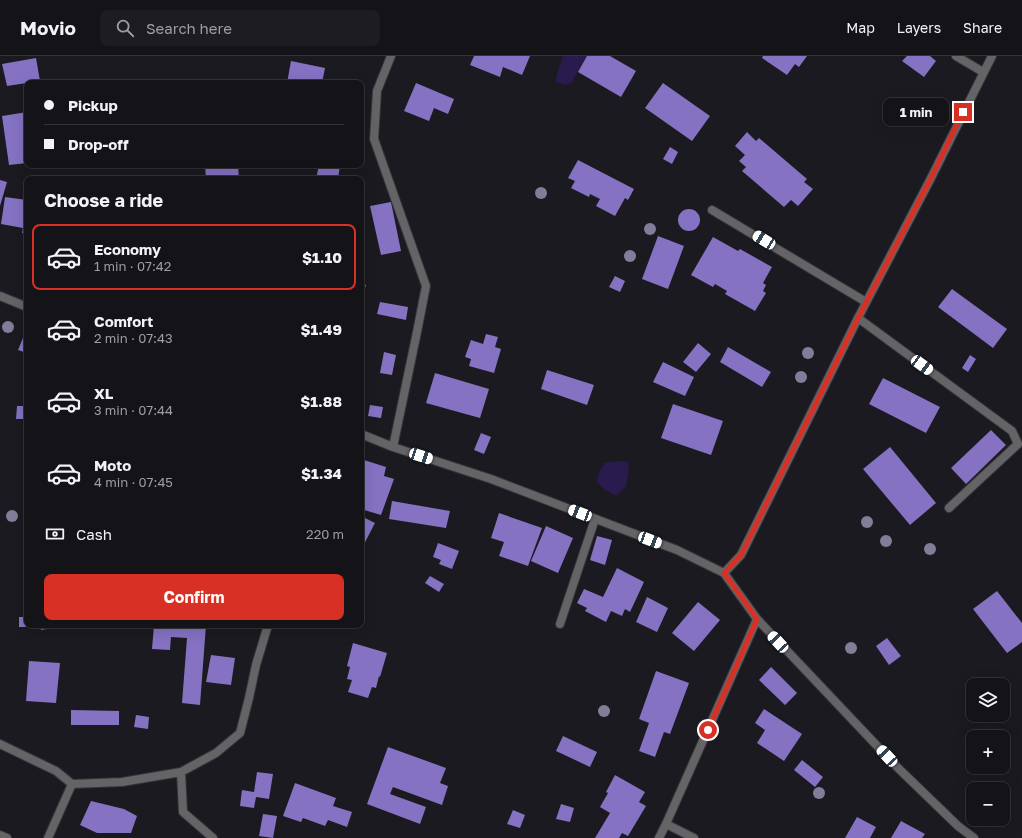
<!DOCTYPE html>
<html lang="en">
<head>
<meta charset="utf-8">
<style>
  :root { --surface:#141418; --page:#1d1d21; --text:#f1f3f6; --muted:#9d9ea2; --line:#333337; --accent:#d93025 }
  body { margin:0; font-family:"Golos Text",sans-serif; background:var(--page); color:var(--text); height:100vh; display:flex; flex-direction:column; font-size:15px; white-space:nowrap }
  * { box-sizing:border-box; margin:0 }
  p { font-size:13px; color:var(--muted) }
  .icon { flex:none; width:22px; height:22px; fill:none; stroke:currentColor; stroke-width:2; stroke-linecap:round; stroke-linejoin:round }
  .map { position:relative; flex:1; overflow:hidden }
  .side { position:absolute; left:24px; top:120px; width:340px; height:452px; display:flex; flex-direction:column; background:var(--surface); border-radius:8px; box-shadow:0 4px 16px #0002,0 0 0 1px var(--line) }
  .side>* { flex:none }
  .top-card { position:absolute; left:24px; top:24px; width:340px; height:88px; border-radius:8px; box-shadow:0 4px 16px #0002,0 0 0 1px var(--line); display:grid; align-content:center; height:88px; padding:0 20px; background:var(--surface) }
  .tools { position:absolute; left:966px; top:622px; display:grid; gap:8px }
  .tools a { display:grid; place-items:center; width:44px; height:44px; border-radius:8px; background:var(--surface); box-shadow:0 4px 16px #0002,0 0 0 1px var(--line); font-size:20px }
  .end { position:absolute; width:18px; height:18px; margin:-9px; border:5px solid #d93025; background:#fff; box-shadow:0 0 0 2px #fff }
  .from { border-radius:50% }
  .bubble { position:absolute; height:28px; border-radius:8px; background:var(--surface); box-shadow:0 4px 16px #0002,0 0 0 1px var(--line); font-size:13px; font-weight:700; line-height:28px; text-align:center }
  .car { position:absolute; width:12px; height:24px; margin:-12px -6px; border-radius:5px; box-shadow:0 0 3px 1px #0007; background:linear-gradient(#fff 24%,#345 0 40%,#fff 0 76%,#345 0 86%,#fff 0) }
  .top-card b { display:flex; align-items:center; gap:14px; height:38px; font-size:15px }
  .top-card b+b { border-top:1px solid var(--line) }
  .top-card i { width:10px; height:10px; background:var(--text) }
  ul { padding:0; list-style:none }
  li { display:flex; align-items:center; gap:12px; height:66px; margin:0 8px 6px; padding:0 12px; border:2px solid transparent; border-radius:8px }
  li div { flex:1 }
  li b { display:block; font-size:15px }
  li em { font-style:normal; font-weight:700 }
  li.current { border-color:var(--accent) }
  li>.icon { width:36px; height:36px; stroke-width:1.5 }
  h2 { padding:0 20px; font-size:18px; line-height:48px }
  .pay { display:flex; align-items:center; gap:10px; height:44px; padding:0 20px; font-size:15px }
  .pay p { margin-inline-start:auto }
  .primary-button { display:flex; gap:8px; margin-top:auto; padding:8px 20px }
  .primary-button a { flex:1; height:46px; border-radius:8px; background:var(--accent); color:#fff; font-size:16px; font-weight:700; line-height:46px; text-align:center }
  header { display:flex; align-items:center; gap:24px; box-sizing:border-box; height:56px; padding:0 20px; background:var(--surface); border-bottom:1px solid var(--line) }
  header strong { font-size:19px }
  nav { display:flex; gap:22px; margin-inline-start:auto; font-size:14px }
  .search { width:280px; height:36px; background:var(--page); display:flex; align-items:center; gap:10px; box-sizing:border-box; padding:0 14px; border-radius:8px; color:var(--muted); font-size:15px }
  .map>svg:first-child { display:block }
  .green { fill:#2a1b4e }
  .building { fill:#8572c3 }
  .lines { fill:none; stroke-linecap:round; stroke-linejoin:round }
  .service-casing { stroke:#36353a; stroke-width:10 }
  .minor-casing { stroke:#36353a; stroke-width:10 }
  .service { stroke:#646366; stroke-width:8 }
  .minor { stroke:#646366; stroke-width:8 }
  .tree { fill:#827d98 }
  .route { stroke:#d93025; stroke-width:5 }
</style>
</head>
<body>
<header>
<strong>Movio</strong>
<div class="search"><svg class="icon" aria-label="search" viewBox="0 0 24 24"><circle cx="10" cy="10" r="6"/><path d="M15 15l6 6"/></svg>Search here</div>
<nav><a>Map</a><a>Layers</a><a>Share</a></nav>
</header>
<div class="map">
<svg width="1022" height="782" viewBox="0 0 1022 782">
  <rect width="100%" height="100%" fill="#1b1a20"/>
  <!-- green -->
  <path class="green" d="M563 0H586L587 1 574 21 572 27 565 29 556 26C556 15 561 10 563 0Z
    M619 405 629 406 628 416 626 430 616 440 604 433 597 426 600 414 605 407Z"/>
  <!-- building -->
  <path class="building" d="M474 0H530L522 19 503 11 500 21 470 9Z
    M587 0H610L636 15 621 41 578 16Z
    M763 0H807L799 11 795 8 787 19 762 2Z
    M907 0H930L936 5 924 21 902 5Z
    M36 2 40 25 7 30 2 8Z
    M291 5 325 12 322 27H287Z
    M416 27 454 43 448 58 434 52 429 65 404 55Z
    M663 27 710 60 692 85 645 52Z
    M27 56V107L9 109 2 60Z
    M747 76 756 85 759 82 807 123 804 126 813 133 798 150 791 144 784 151 742 115 746 111 739 105 745 99 735 90Z
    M670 91 678 96 672 108 663 103Z
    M578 104 634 133 628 144 625 142 615 160 596 150 600 143 590 138 589 141 571 132 575 125 568 122Z
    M205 109H238L239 123H206Z
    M319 109H340L338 123H316Z
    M0 124 7 126 0 150Z
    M5 141 27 144V177H22L23 172 1 168Z
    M391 146 401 195 381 199 370 150Z
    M678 164a11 11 0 1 1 22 0a11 11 0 1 1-22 0Z
    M658 180 684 190 668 233 642 223Z
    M713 181 738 195 740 193 772 211 763 227 766 229 763 235 766 237 755 255 725 238 727 235 715 228 713 231 691 219Z
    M615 220 625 225 620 236 609 231Z
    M361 227 366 229 361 242Z
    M952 233 1007 273 993 292 938 251Z
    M380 246 408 251 406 264 377 258Z
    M25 277 27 278V297L18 294Z
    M486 278 498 281 495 291 501 293 494 317 469 310 471 303 465 301 471 284 483 288Z
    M698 287 711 298 696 316 683 306Z
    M728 291 771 316 762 331 720 306Z
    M384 296 396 299 392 319 380 317Z
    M970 299 976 303 968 316 962 312Z
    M663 306 694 321 685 340 653 326Z
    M547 314 594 329 587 349 541 333Z
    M435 317 489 333 480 362 426 347Z
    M883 322 940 351 926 377 869 348Z
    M673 348 723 365 711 399 661 382Z
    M370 349 383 351 381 362 368 360Z
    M17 350H27V363H16Z
    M991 374 1006 389 966 428 951 412Z
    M481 377 491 381 484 398 474 394Z
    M890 391 936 447 910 469 863 413Z
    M364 404 386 411 384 420 394 423 381 459 361 453V413Z
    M392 445 450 455 446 472 389 463Z
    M499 457 542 472 528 510 499 500 504 486 491 482Z
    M361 460 375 467 361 494Z
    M546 470 573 482 558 517 531 505Z
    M597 480 612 484 605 509 590 504Z
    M438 487 459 495 452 513 439 508 441 504 433 501Z
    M617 512 644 526 630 556 625 553 622 560 611 555 606 566 585 555 587 552 577 547 584 533 603 541Z
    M430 520 444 528 439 536 425 527Z
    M997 535 1022 567V586L1007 597 973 553Z
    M647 541 668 552 657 576 636 566Z
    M698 546 720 564 694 595 672 577Z
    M19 561H27L26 571H19Z
    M41 569H52V572L41 574Z
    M154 569H206L200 649 182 647 187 582 171 581 170 594 152 593Z
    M887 582 901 600 889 609 876 590Z
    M353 587 387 597 380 621 379 620 376 632 372 631 368 642 348 636 352 624 347 623 350 611 347 610Z
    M211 599 235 602 231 629 206 626Z
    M29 605 60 607 56 647 26 645Z
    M771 611 797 637 785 649 759 624Z
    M656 615 689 627 670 678 664 676 655 701 639 695 649 667 639 663Z
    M764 653 802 678 784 705 757 687 765 674 755 667Z
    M71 654 119 655V669H71Z
    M136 659 149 661 148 673 134 671Z
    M563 680 597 696 590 711 556 695Z
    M388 691 446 712 440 727 448 730 442 749 393 731 390 738 426 751 420 768 367 748Z
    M802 704 823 721 815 731 794 714Z
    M257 716 273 718 269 743 256 741 254 752 240 750 242 734 254 736Z
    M615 719 645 736 639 746 646 750 628 780 622 777 619 782H595L610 757 600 751 608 737 606 736Z
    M295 727 336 742 333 750 352 756 347 771 328 764 325 770 303 762 301 766 283 760Z
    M91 745 124 753 137 760 131 777H97L80 769Z
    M561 748 574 752 570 766 556 763Z
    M513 754 525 759 520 772 507 768Z
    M263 758 277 760 273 782 259 780Z
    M857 761 876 771 870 782H845Z
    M901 765 925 778 922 782H891Z"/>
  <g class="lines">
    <defs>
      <path id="service" d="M712 154 866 246
        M858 262 1012 375 1018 388 949 452
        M560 568 595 463
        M0 688 56 715 72 728
        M666 768 694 782
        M0 779 7 782"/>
      <path id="minor" d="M391 0 377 35 374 83 426 230 417 276 393 391
        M956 0 983 16
        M0 240 27 251
        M361 378 393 391 491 423 677 494 724 517 757 563 898 712 958 770 974 782
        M724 517 741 499 858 262 930 124 992 0
        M181 716 183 756 213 782
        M48 782 72 728 122 726 181 716 216 697 240 677 249 642 256 609 268 569
        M659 782 666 768 757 563"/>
    </defs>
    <!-- service casing -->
    <use href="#service" class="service-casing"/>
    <!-- minor casing -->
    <use href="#minor" class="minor-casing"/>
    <!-- service -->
    <use href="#service" class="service"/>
    <!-- minor -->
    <use href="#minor" class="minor"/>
  </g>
  <!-- trees -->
  <g class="tree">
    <circle cx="541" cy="137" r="6"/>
    <circle cx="650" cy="173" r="6"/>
    <circle cx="630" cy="200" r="6"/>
    <circle cx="8" cy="271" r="6"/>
    <circle cx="808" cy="297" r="6"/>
    <circle cx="801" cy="321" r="6"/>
    <circle cx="12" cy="460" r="6"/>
    <circle cx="867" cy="466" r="6"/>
    <circle cx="886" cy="485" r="6"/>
    <circle cx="930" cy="493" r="6"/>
    <circle cx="851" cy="592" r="6"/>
    <circle cx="604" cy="655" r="6"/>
    <circle cx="819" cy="737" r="6"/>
  </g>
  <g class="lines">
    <!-- route -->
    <path class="route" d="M708 674 757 563 724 517 741 499 858 262 930 124 963 56"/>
  </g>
</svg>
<div class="tools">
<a><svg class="icon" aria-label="layers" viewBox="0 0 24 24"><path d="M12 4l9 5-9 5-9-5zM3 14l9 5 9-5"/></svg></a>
<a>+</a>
<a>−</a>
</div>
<i class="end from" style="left:708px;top:674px"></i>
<i class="end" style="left:963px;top:56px"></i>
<div class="bubble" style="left:883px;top:42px;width:66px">1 min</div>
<i class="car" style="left:764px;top:184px;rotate:301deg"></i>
<i class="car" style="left:922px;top:309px;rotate:126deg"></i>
<i class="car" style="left:421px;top:400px;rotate:108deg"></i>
<i class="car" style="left:580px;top:457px;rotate:291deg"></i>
<i class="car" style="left:650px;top:484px;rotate:111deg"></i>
<i class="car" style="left:778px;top:586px;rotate:317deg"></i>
<i class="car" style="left:887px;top:700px;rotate:317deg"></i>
<div class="top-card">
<b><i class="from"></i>Pickup</b>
<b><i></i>Drop-off</b>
</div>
<section class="side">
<h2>Choose a ride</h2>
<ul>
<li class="current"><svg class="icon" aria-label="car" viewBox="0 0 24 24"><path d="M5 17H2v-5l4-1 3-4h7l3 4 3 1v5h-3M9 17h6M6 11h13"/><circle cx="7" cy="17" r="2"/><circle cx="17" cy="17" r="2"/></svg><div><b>Economy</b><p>1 min · 07:42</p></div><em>$1.10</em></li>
<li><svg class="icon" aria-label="car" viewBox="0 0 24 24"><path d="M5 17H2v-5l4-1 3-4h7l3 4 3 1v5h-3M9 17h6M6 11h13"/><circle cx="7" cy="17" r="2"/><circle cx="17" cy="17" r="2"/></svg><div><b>Comfort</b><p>2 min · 07:43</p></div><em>$1.49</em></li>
<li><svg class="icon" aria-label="car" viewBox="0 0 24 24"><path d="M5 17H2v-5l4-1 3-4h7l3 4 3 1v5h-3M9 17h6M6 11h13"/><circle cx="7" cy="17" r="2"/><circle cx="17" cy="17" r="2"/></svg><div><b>XL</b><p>3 min · 07:44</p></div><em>$1.88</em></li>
<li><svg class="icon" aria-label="car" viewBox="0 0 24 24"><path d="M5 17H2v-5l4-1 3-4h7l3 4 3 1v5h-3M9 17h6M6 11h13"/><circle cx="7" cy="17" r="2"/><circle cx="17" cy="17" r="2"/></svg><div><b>Moto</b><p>4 min · 07:45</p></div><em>$1.34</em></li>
</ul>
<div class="pay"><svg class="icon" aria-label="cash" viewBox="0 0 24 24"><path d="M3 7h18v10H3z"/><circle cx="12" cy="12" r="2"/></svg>Cash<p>220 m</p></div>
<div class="primary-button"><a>Confirm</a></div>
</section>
</div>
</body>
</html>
